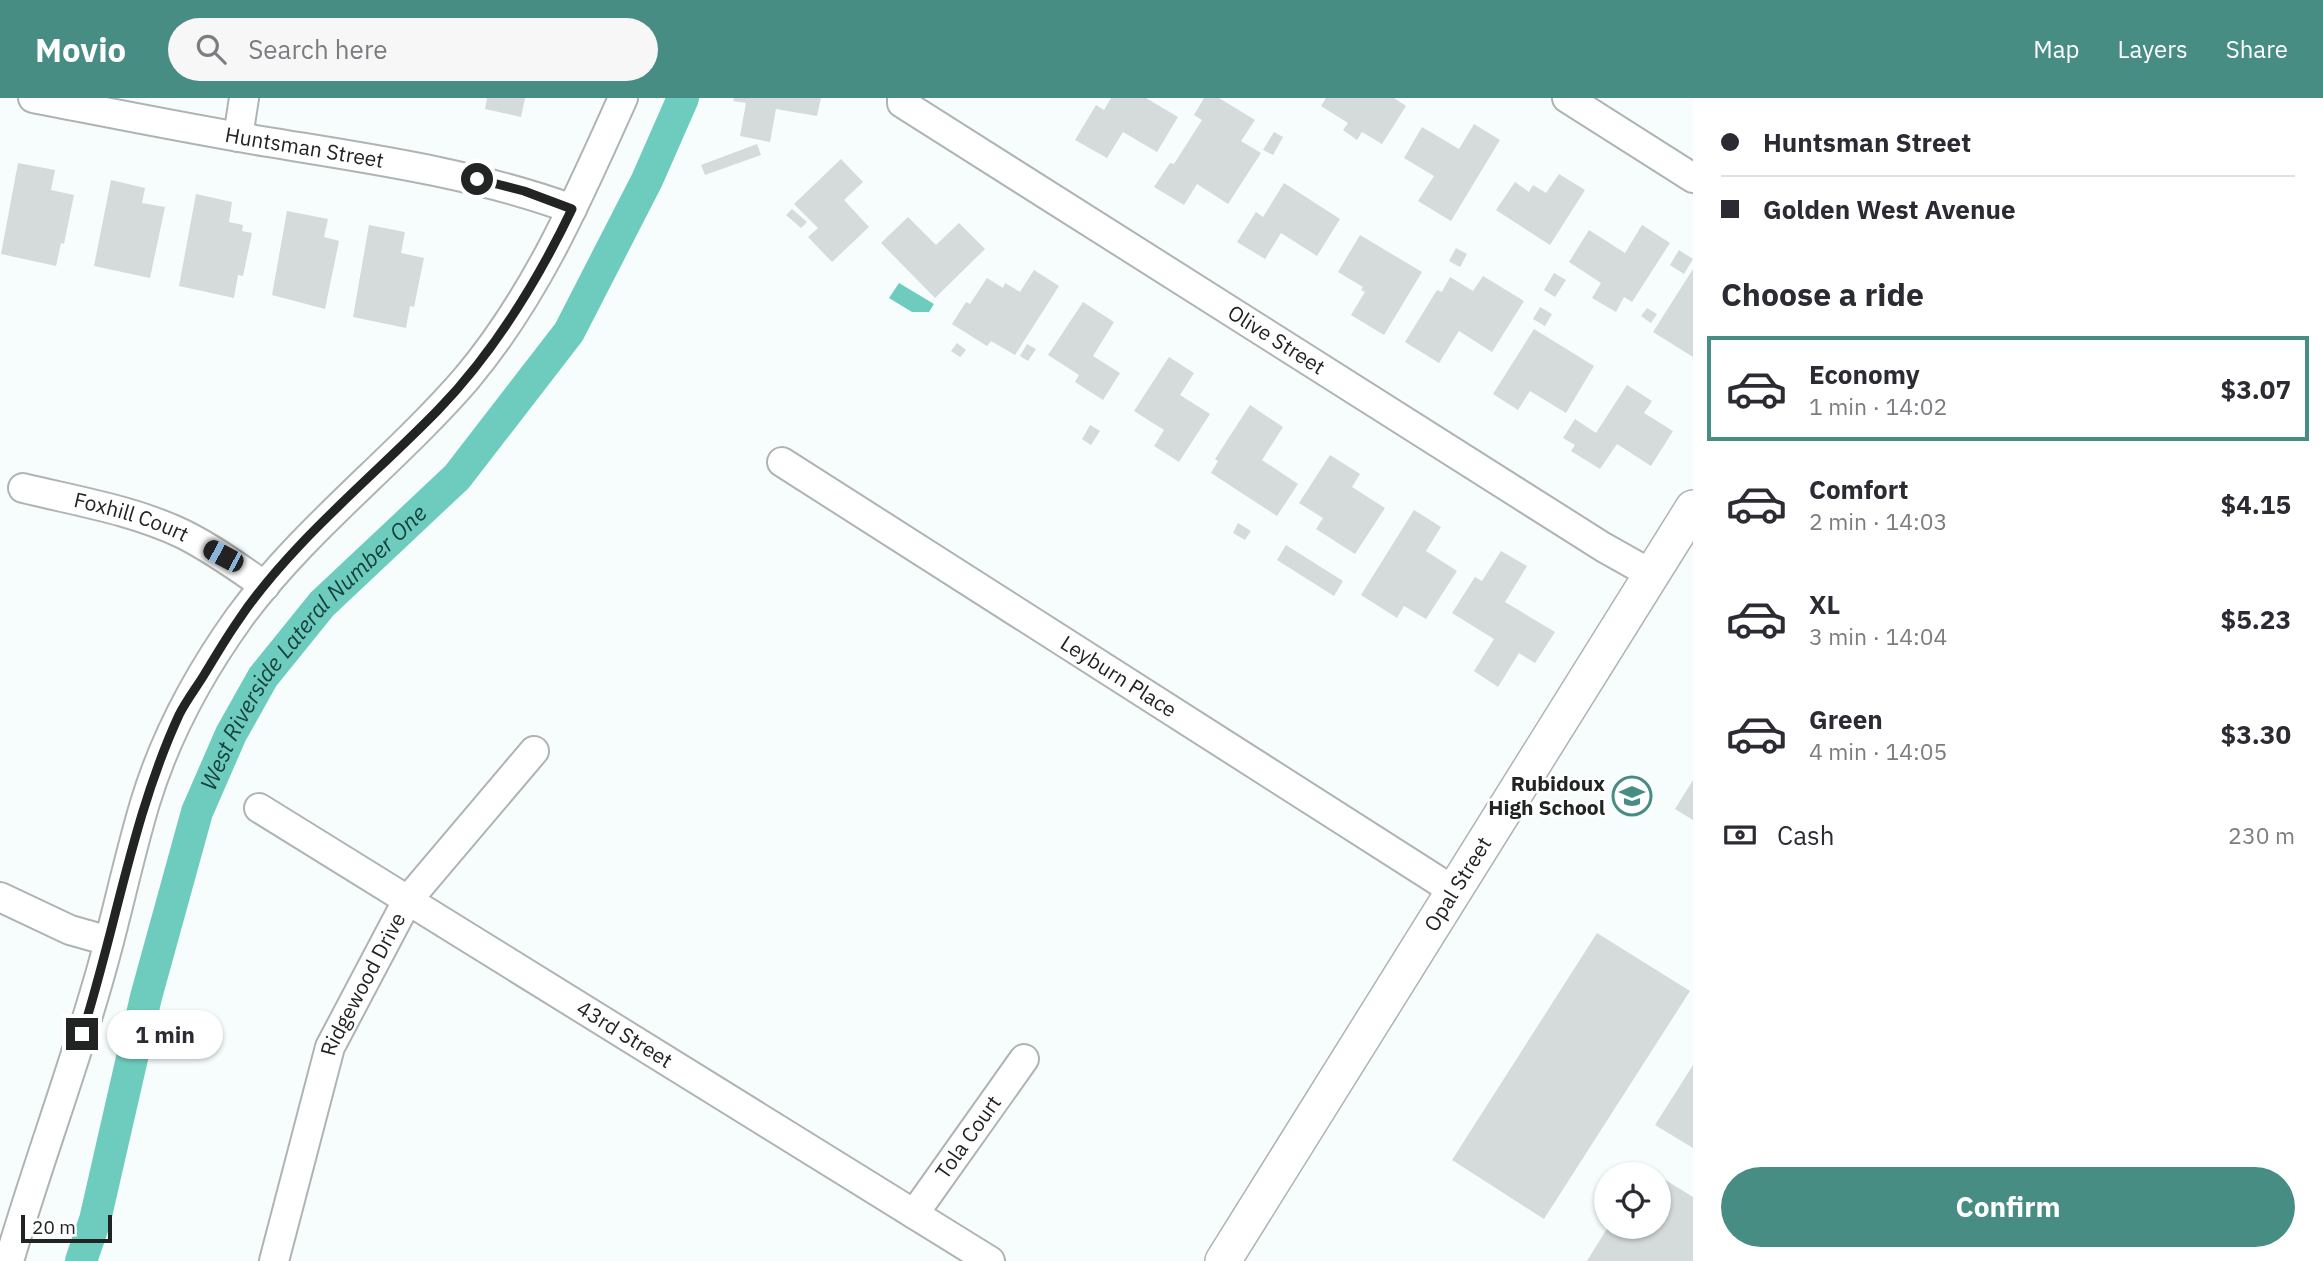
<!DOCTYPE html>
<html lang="en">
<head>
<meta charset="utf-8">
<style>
  :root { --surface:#fff; --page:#f7f7f7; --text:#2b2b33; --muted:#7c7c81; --line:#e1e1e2; --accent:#488d84 }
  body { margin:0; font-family:"IBM Plex Sans",sans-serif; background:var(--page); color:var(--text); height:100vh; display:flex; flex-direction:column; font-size:26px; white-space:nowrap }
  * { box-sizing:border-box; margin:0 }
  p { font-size:23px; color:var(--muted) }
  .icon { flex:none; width:38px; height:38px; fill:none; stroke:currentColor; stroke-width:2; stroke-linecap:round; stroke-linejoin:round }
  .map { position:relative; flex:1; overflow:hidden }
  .side { display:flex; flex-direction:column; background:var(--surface); width:630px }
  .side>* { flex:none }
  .guide { display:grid; align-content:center; height:154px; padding:0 28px; background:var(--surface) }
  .fabs { position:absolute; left:1594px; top:1064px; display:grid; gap:14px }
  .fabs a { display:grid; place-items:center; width:77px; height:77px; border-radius:50%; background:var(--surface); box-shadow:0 2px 5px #0004; font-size:35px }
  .scale { position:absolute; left:21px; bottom:18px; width:91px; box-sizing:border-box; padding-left:7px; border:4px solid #222423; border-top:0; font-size:19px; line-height:24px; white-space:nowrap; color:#222423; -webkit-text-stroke:5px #fff; paint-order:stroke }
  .end { position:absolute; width:32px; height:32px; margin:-16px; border:9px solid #222423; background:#fff; box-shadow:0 0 0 4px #fff }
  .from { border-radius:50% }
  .bubble { position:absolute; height:49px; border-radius:24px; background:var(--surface); box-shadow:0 2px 5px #0004; font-size:23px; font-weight:700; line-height:49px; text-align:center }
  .car { position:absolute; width:21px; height:42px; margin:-21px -10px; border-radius:9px; box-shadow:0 0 5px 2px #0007; background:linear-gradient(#222 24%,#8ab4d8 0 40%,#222 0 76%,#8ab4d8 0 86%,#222 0) }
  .guide b { display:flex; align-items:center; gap:24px; height:66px; font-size:26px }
  .guide b+b { border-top:2px solid var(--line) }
  .guide i { width:18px; height:18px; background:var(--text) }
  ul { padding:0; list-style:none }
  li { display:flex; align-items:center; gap:21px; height:105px; margin:0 14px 10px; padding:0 14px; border:4px solid transparent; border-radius:0px }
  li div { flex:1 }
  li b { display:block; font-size:26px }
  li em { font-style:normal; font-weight:700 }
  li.selected { border-color:var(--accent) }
  li>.icon { width:63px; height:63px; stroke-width:1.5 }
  h2 { padding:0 28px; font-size:32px; line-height:84px }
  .pay { display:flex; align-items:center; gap:18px; height:77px; padding:0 28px; font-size:26px }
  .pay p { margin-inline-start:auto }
  .action { display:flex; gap:14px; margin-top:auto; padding:14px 28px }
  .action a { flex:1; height:80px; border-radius:42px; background:var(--accent); color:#fff; font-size:28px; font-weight:700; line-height:80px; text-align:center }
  header { display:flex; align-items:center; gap:42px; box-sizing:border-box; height:98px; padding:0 35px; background:var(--accent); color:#fff }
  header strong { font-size:33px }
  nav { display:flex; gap:38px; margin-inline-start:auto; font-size:24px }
  .search { width:490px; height:63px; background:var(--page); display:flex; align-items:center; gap:18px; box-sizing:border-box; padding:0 24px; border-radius:38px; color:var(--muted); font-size:26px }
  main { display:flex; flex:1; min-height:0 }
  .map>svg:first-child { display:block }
  .water { fill:#6eccbf }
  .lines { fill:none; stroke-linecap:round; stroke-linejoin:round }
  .canal { stroke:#6eccbf; stroke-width:32 }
  .building { fill:#d5dada }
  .minor-casing { stroke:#afb4b3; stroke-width:32 }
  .tertiary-casing { stroke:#afb4b3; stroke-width:38 }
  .minor { stroke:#fff; stroke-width:28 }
  .tertiary { stroke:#fff; stroke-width:35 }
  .route { stroke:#222423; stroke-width:9 }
  .labels { text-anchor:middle; stroke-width:5; stroke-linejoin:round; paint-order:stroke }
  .street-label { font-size:21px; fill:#222423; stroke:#fff }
  .poi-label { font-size:21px; font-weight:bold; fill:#222423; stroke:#fff; text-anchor:end }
  .water-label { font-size:23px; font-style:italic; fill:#16423c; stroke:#fff }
</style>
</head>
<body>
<header>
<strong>Movio</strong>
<div class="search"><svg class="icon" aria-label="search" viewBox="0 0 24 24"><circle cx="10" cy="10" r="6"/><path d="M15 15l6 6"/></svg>Search here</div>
<nav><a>Map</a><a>Layers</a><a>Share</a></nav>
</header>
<main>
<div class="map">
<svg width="1693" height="1163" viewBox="0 0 1693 1163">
  <rect width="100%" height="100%" fill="#f7fdfc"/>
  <!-- water -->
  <path class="water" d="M899 185 934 206 929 214H912L889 200Z"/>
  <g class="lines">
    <!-- canal -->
    <path class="canal" id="s1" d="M81 1163 95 1122 146 899 197 714 231 636 263 579 322 506 457 379 569 234 647 82 683 0"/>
  </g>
  <!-- building -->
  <path class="building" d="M487 0H525L521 19 485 11Z
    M734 0H821L817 18 776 11 770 44 740 38 746 5 733 3Z
    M1111 0H1146L1178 19 1157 54 1123 34 1107 60 1075 42 1096 7 1104 12Z
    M1204 0H1219L1255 22 1241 43 1261 55 1228 106 1197 86 1184 107 1154 89 1170 65 1174 66 1202 22 1194 17Z
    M1326 0H1394L1406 8 1382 46 1362 34 1357 42 1343 32 1348 25 1321 8Z
    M1474 26 1500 42 1451 123 1418 103 1434 78 1404 60 1422 29 1459 51Z
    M1274 34 1283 39 1273 57 1263 52Z
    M757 46 761 57 705 77 701 67Z
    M841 61 863 84 844 102 869 129 832 164 808 139 818 130 794 106Z
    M18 65 55 72 51 92 74 97 64 146 61 145 56 168 1 156Z
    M1559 76 1585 92 1550 147 1496 112 1515 84 1529 94 1533 87 1546 95Z
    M111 82 145 90 142 105 165 109 150 180 94 168Z
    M1284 85 1340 121 1317 158 1281 135 1265 161 1237 144 1256 114 1263 119Z
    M196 96 232 104 229 124 243 127 242 133 252 135 243 178 238 177 234 200 179 188Z
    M792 111 807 124 801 130 786 117Z
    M287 113 328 121 324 139 339 143 325 211 272 197Z
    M908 119 936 147 959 125 985 151 935 200 881 145Z
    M369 127 405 134 401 155 424 160 414 209 410 208 406 230 353 219Z
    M1642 127 1670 145 1632 204 1624 199 1616 214 1592 200 1601 185 1569 164 1589 132 1625 155Z
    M1360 137 1422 174 1384 237 1351 217 1365 194 1361 192 1363 189 1338 174Z
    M1456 150 1467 156 1460 169 1449 163Z
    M1679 152 1693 161 1684 176 1670 167Z
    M1693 171V259L1653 234Z
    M1034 172 1059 188 1015 257 991 243 987 248 952 226 966 204 970 206 987 180 1003 190 1005 185 1020 194Z
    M1554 175 1566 182 1555 199 1544 192Z
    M1483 178 1524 203 1492 254 1459 233 1439 265 1405 244 1437 192 1442 194 1450 179 1473 193Z
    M1083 204 1114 224 1093 258 1120 275 1103 302 1075 284 1079 277 1048 257Z
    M1540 209 1552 216 1545 228 1533 221Z
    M1647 210 1657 216 1651 225 1641 218Z
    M1534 231 1594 268 1566 315 1530 293 1518 312 1493 296Z
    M957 245 966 252 960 259 951 253Z
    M1027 246 1036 251 1028 263 1020 258Z
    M1169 259 1194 275 1180 297 1210 316 1179 364 1154 348 1164 332 1134 313Z
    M1627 287 1652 303 1644 315 1673 333 1651 368 1617 346 1600 371 1571 353 1575 347 1563 340 1575 321 1596 335Z
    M1250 307 1283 329 1262 362 1298 386 1277 418 1211 375 1218 363 1215 361Z
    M1090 327 1100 333 1091 347 1082 341Z
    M1330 357 1360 376 1352 389 1385 410 1355 456 1316 431 1323 420 1299 405Z
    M1414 412 1441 429 1426 453 1457 473 1426 521 1404 508 1397 520 1361 497Z
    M1238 425 1251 433 1245 442 1233 435Z
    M1286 447 1343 483 1334 498 1277 462Z
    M1501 453 1527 468 1505 504 1555 534 1535 565 1519 555 1498 589 1474 573 1494 541 1452 515 1475 479 1482 483Z
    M1693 682V722L1675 711Z
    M1597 835 1690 893 1544 1121 1452 1062Z
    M1693 967V1050L1655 1027Z
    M1659 1078 1693 1099V1163H1587L1608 1129H1659Z"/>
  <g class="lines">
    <defs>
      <g id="minor">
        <path id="s2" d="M33 0C111 15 189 31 268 44 371 61 473 75 572 111"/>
        <path id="s3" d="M902 0V5L1603 449 1651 476"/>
        <path d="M1567 0 1693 80"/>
        <path d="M238 39 244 0"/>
        <path id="s4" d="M782 364 1454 793"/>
        <path id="s5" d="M23 390C76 403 133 412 183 436 213 451 239 470 265 488"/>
        <path id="s6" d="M259 710 990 1163"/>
        <path d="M0 799 70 832 109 843"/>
        <path id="s7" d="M914 1116 1024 961"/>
        <path d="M9 1163C36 1071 70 980 97 887 115 827 127 765 145 705 165 639 199 576 239 520 304 431 394 364 466 281 536 198 579 98 623 0"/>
        <path id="s8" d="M274 1163 330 949 407 803 534 653"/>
      </g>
      <g id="tertiary">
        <path id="s9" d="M1223 1163 1693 410"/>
      </g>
    </defs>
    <!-- minor casing -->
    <use href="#minor" class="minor-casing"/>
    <!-- tertiary casing -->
    <use href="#tertiary" class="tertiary-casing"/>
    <!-- minor -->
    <use href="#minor" class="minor"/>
    <!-- tertiary -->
    <use href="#tertiary" class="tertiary"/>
  </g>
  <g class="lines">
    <!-- route -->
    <path class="route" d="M82 936C116 830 132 719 179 617 186 603 196 590 204 577 215 559 226 540 238 523 289 446 373 379 438 312 495 253 537 184 572 111L524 93 477 81"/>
  </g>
  <!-- icons -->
  <defs>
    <symbol id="school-ring" viewBox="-11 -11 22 22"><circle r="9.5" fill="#fff" stroke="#488d84" stroke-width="1.5"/><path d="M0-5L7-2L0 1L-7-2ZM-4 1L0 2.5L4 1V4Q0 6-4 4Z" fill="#488d84"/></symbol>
  </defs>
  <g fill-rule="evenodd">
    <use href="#school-ring" x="1610" y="676" width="44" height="44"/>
  </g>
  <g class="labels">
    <!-- street labels -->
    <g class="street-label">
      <text dy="7" stroke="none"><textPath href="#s2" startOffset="276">Huntsman Street</textPath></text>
      <text dy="7" stroke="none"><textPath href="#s3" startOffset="448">Olive Street</textPath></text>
      <text dy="7" stroke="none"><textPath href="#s5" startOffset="112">Foxhill Court</textPath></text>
      <text dy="7" stroke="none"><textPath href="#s4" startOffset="399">Leyburn Place</textPath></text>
      <text dy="7" stroke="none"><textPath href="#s9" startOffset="444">Opal Street</textPath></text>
      <text dy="7" stroke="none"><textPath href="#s8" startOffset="292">Ridgewood Drive</textPath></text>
      <text dy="7" stroke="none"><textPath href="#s6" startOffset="430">43rd Street</textPath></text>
      <text dy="7" stroke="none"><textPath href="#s7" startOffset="94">Tola Court</textPath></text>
    </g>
    <!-- poi labels -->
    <g class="poi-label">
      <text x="1605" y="693">Rubidoux<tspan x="1605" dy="24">High School</tspan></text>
    </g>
    <!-- water labels -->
    <g class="water-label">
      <text dy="8" stroke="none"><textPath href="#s1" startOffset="668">West Riverside Lateral Number One</textPath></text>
    </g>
  </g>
</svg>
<div class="fabs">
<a><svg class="icon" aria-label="locate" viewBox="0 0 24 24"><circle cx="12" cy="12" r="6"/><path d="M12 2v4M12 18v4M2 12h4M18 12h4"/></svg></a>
</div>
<div class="scale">20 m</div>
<i class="end from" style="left:477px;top:81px"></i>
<i class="end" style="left:82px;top:936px"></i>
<div class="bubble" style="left:107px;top:912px;width:116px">1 min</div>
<i class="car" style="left:223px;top:458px;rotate:298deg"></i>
</div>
<section class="side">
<div class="guide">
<b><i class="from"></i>Huntsman Street</b>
<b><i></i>Golden West Avenue</b>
</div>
<h2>Choose a ride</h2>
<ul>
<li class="selected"><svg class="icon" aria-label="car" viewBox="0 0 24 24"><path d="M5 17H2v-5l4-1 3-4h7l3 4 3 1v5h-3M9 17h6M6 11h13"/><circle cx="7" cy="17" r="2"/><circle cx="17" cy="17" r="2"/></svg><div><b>Economy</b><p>1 min · 14:02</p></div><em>$3.07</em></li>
<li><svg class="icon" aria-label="car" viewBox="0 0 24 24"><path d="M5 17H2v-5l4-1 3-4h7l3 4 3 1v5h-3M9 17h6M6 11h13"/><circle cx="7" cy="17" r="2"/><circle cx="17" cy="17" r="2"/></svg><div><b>Comfort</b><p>2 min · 14:03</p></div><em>$4.15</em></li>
<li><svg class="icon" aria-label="car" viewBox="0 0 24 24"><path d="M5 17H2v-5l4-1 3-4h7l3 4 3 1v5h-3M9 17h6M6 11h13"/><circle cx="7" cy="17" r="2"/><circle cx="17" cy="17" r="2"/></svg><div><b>XL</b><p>3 min · 14:04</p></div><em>$5.23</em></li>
<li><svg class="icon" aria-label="car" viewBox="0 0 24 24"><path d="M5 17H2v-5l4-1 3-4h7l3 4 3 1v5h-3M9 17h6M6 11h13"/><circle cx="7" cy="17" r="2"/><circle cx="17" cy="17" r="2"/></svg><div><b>Green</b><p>4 min · 14:05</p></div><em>$3.30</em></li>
</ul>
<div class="pay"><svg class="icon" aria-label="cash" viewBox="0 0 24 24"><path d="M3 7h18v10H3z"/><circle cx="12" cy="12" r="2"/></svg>Cash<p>230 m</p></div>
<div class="action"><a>Confirm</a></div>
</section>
</main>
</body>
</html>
